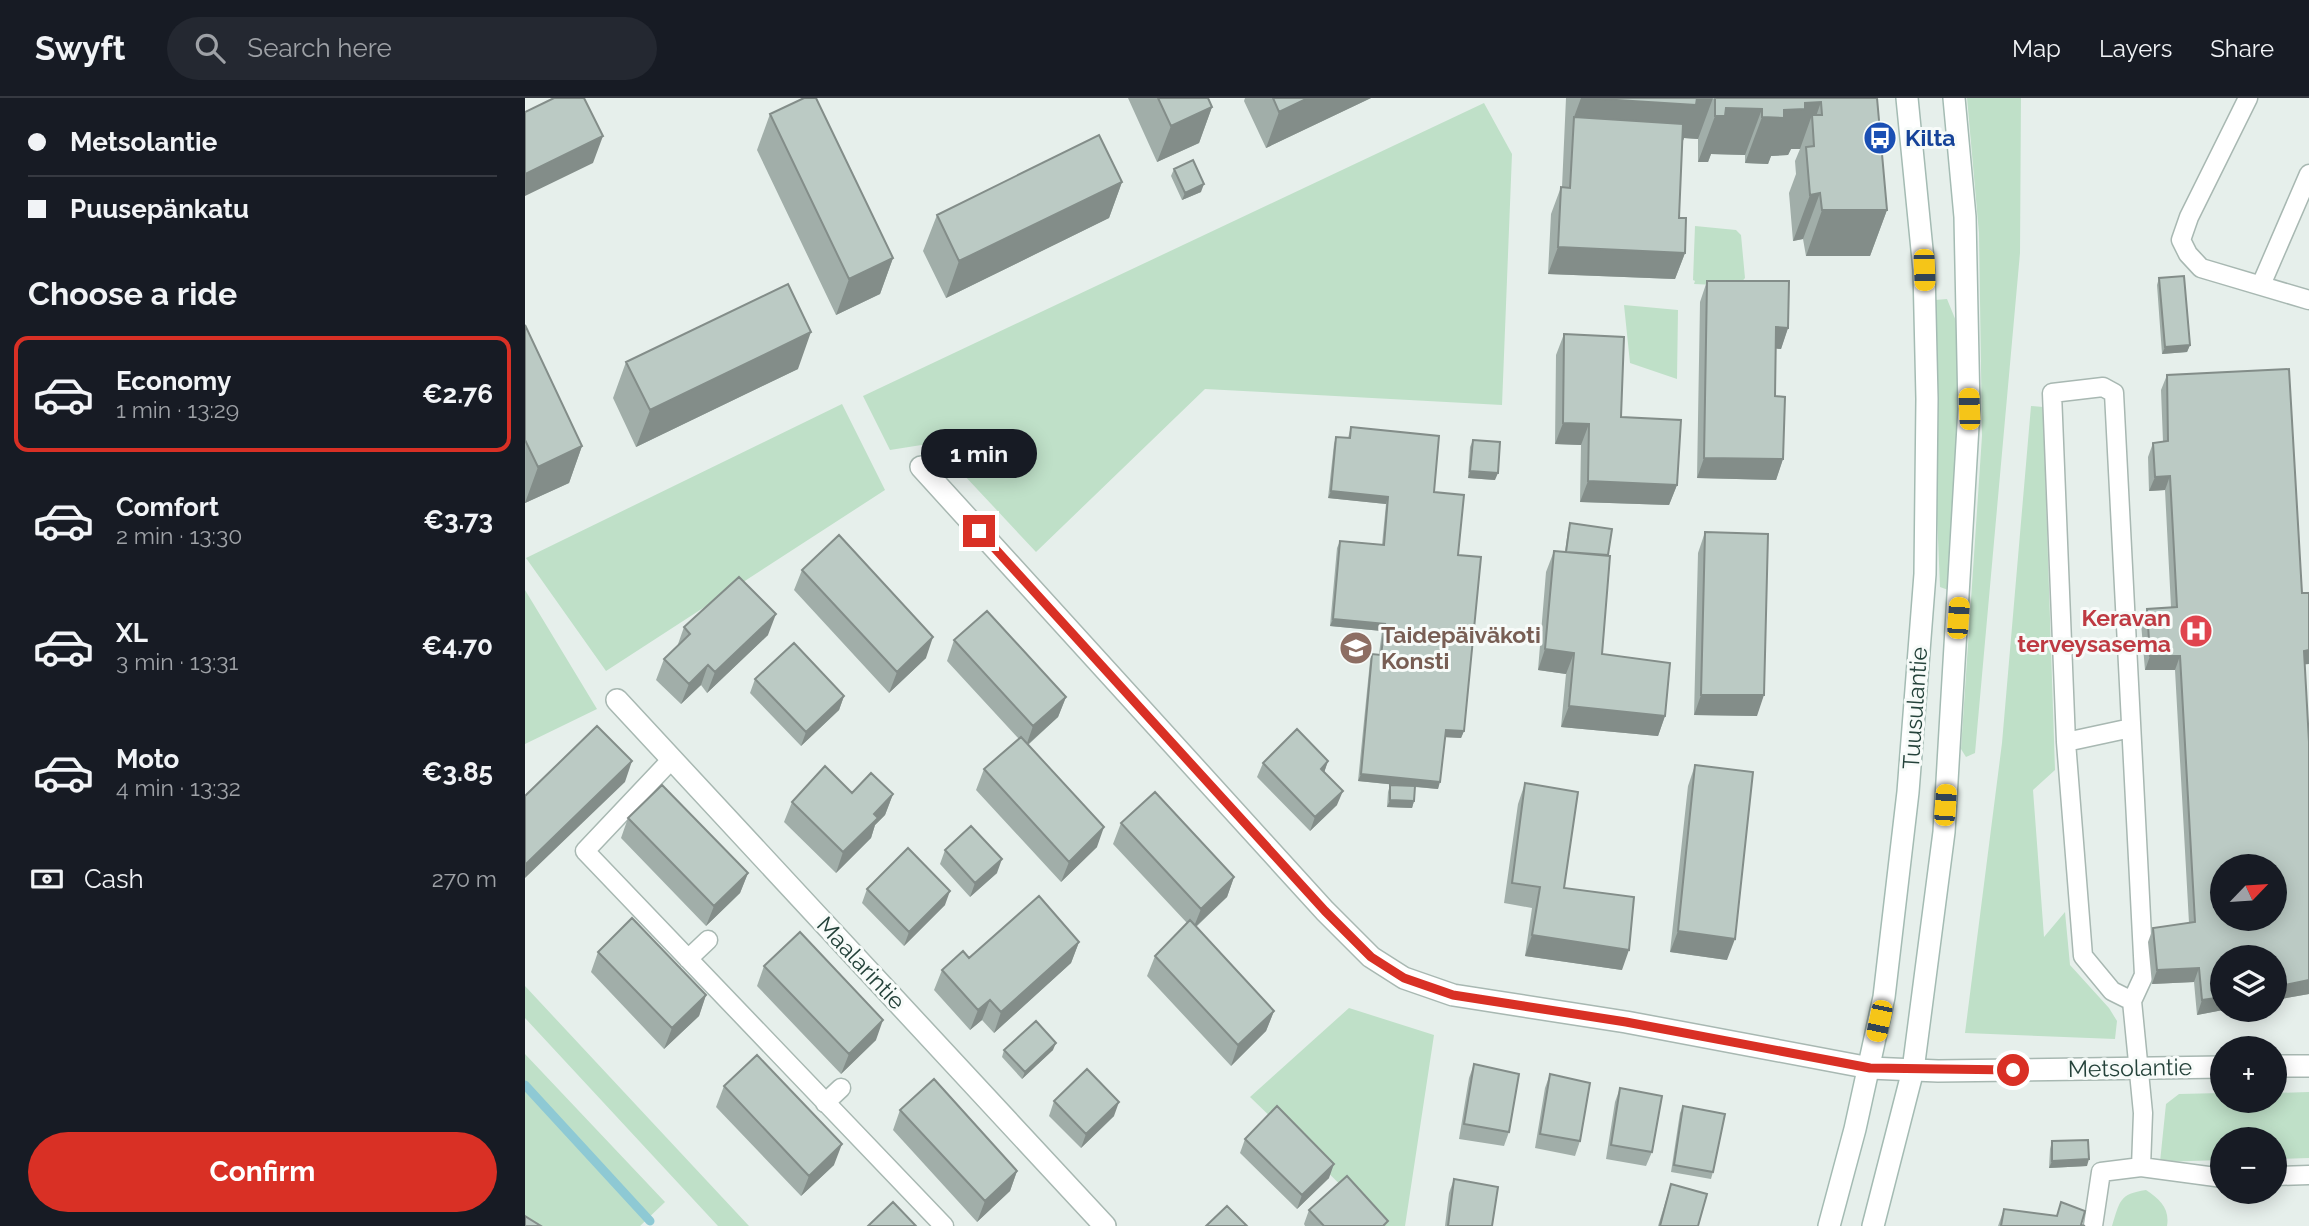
<!DOCTYPE html>
<html lang="en">
<head>
<meta charset="utf-8">
<style>
  :root { --surface:#171b24; --page:#242831; --text:#f1f3f6; --muted:#9ea1a6; --line:#363941; --accent:#d93025 }
  body { margin:0; font-family:Raleway,sans-serif; background:var(--page); color:var(--text); height:100vh; display:flex; flex-direction:column; font-size:26px; white-space:nowrap }
  * { box-sizing:border-box; margin:0 }
  p { font-size:23px; color:var(--muted) }
  .icon { flex:none; width:38px; height:38px; fill:none; stroke:currentColor; stroke-width:2; stroke-linecap:round; stroke-linejoin:round }
  .map { position:relative; flex:1; overflow:hidden }
  .sheet { display:flex; flex-direction:column; background:var(--surface); width:525px }
  .sheet>* { flex:none }
  .hud { display:grid; align-content:center; height:154px; padding:0 28px; background:var(--surface) }
  .needle { width:46px; rotate:65deg }
  .buttons { position:absolute; left:1685px; top:756px; display:grid; gap:14px }
  .buttons a { display:grid; place-items:center; width:77px; height:77px; border-radius:50%; background:var(--surface); box-shadow:0 4px 18px #0003; font-size:35px }
  .end { position:absolute; width:32px; height:32px; margin:-16px; border:9px solid #d93025; background:#fff; box-shadow:0 0 0 4px #fff }
  .from { border-radius:50% }
  .bubble { position:absolute; height:49px; border-radius:24px; background:var(--surface); box-shadow:0 4px 18px #0003; font-size:23px; font-weight:700; line-height:49px; text-align:center }
  .car { position:absolute; width:21px; height:42px; margin:-21px -10px; border-radius:9px; box-shadow:0 0 5px 2px #0007; background:linear-gradient(#f5c518 24%,#345 0 40%,#f5c518 0 76%,#345 0 86%,#f5c518 0) }
  .hud b { display:flex; align-items:center; gap:24px; height:66px; font-size:26px }
  .hud b+b { border-top:2px solid var(--line) }
  .hud i { width:18px; height:18px; background:var(--text) }
  ul { padding:0; list-style:none }
  li { display:flex; align-items:center; gap:21px; height:116px; margin:0 14px 10px; padding:0 14px; border:4px solid transparent; border-radius:14px }
  li div { flex:1 }
  li b { display:block; font-size:26px }
  li em { font-style:normal; font-weight:700 }
  li.selected { border-color:var(--accent) }
  li>.icon { width:63px; height:63px; stroke-width:1.5 }
  h2 { padding:0 28px; font-size:32px; line-height:84px }
  .pay { display:flex; align-items:center; gap:18px; height:77px; padding:0 28px; font-size:26px }
  .pay p { margin-inline-start:auto }
  .button { display:flex; gap:14px; margin-top:auto; padding:14px 28px }
  .button a { flex:1; height:80px; border-radius:42px; background:var(--accent); color:#fff; font-size:28px; font-weight:700; line-height:80px; text-align:center }
  header { display:flex; align-items:center; gap:42px; box-sizing:border-box; height:98px; padding:0 35px; background:var(--surface); border-bottom:2px solid var(--line) }
  header strong { font-size:33px }
  nav { display:flex; gap:38px; margin-inline-start:auto; font-size:24px }
  .search { width:490px; height:63px; background:var(--page); display:flex; align-items:center; gap:18px; box-sizing:border-box; padding:0 24px; border-radius:38px; color:var(--muted); font-size:26px }
  main { display:flex; flex:1; min-height:0 }
  .map>svg:first-child { display:block }
  .green { fill:#bfe0c8 }
  .lines { fill:none; stroke-linecap:round; stroke-linejoin:round }
  .stream { stroke:#8ec9d4; stroke-width:9 }
  .service-casing { stroke:#a8b8b2; stroke-width:21 }
  .minor-casing { stroke:#a8b8b2; stroke-width:24 }
  .secondary-casing { stroke:#a4bbb3; stroke-width:24 }
  .service { stroke:#fff; stroke-width:18 }
  .minor { stroke:#fff; stroke-width:21 }
  .secondary { stroke:#fff; stroke-width:21 }
  .wall { fill:#a1aea9 }
  .shaded-wall { fill:#838d89 }
  .building { fill:#bbcac4; stroke:#838d89; stroke-width:2; fill-rule:evenodd }
  .route { stroke:#d93025; stroke-width:9 }
  .labels { text-anchor:middle; stroke-width:6; stroke-linejoin:round; paint-order:stroke }
  .transit-label { font-size:23px; font-weight:bold; fill:#164399; stroke:#f7fbf9; text-anchor:start }
  .health-label { font-size:23px; font-weight:bold; fill:#be3a42; stroke:#f7fbf9; text-anchor:end }
  .education-label { font-size:23px; font-weight:bold; fill:#785e54; stroke:#f7fbf9; text-anchor:start }
  .street-label { font-size:23px; fill:#24423a; stroke:#f7fbf9 }
</style>
</head>
<body>
<header>
<strong>Swyft</strong>
<div class="search"><svg class="icon" aria-label="search" viewBox="0 0 24 24"><circle cx="10" cy="10" r="6"/><path d="M15 15l6 6"/></svg>Search here</div>
<nav><a>Map</a><a>Layers</a><a>Share</a></nav>
</header>
<main>
<section class="sheet">
<div class="hud">
<b><i class="from"></i>Metsolantie</b>
<b><i></i>Puusepänkatu</b>
</div>
<h2>Choose a ride</h2>
<ul>
<li class="selected"><svg class="icon" aria-label="car" viewBox="0 0 24 24"><path d="M5 17H2v-5l4-1 3-4h7l3 4 3 1v5h-3M9 17h6M6 11h13"/><circle cx="7" cy="17" r="2"/><circle cx="17" cy="17" r="2"/></svg><div><b>Economy</b><p>1 min · 13:29</p></div><em>€2.76</em></li>
<li><svg class="icon" aria-label="car" viewBox="0 0 24 24"><path d="M5 17H2v-5l4-1 3-4h7l3 4 3 1v5h-3M9 17h6M6 11h13"/><circle cx="7" cy="17" r="2"/><circle cx="17" cy="17" r="2"/></svg><div><b>Comfort</b><p>2 min · 13:30</p></div><em>€3.73</em></li>
<li><svg class="icon" aria-label="car" viewBox="0 0 24 24"><path d="M5 17H2v-5l4-1 3-4h7l3 4 3 1v5h-3M9 17h6M6 11h13"/><circle cx="7" cy="17" r="2"/><circle cx="17" cy="17" r="2"/></svg><div><b>XL</b><p>3 min · 13:31</p></div><em>€4.70</em></li>
<li><svg class="icon" aria-label="car" viewBox="0 0 24 24"><path d="M5 17H2v-5l4-1 3-4h7l3 4 3 1v5h-3M9 17h6M6 11h13"/><circle cx="7" cy="17" r="2"/><circle cx="17" cy="17" r="2"/></svg><div><b>Moto</b><p>4 min · 13:32</p></div><em>€3.85</em></li>
</ul>
<div class="pay"><svg class="icon" aria-label="cash" viewBox="0 0 24 24"><path d="M3 7h18v10H3z"/><circle cx="12" cy="12" r="2"/></svg>Cash<p>270 m</p></div>
<div class="button"><a>Confirm</a></div>
</section>
<div class="map">
<svg width="1784" height="1128" viewBox="0 0 1784 1128">
  <rect width="100%" height="100%" fill="#e6efeb"/>
  <!-- green -->
  <path class="green" d="M1442 0H1496L1495 155 1450 655 1441 659 1436 651 1457 338 1454 135Z
    M959 5 987 56 977 307 680 291 511 454 409 345 365 352 338 298Z
    M1170 128 1211 132 1216 137 1220 180 1213 188 1169 186 1170 183 1168 182Z
    M1422 201 1431 223 1434 361 1429 494 1415 489 1410 369V202Z
    M1099 207 1153 212 1152 281 1105 265Z
    M317 306 360 392 81 573 1 460Z
    M1506 308 1518 309 1530 672 1508 692 1519 839 1540 814 1545 867 1584 910 1592 923 1590 941 1440 935 1477 645Z
    M0 492 72 611 0 646Z
    M0 888 224 1128H193L0 920Z
    M824 910 909 937 880 1128H858L725 999Z
    M0 956 140 1104 115 1128H9L0 1121Z
    M1784 994V1060L1750 1061V1041H1698L1697 1062 1635 1064 1641 1006 1654 996 1697 995 1698 1003H1750V995Z
    M1621 1092C1635 1101 1645 1111 1642 1128H1587C1595 1103 1594 1096 1621 1092Z"/>
  <g class="lines">
    <!-- stream -->
    <path class="stream" d="M0 987 125 1123"/>
    <defs>
      <path id="service" d="M1723 0 1664 119 1656 142 1663 156 1676 170 1784 202
        M1736 187 1784 76
        M1541 644 1606 630
        M146 662 60 753 419 1128
        M163 861 183 842
        M1607 903 1587 893 1558 858 1541 644 1527 295 1578 289 1589 295 1619 877 1607 903 1618 1015 1616 1069 1698 1080
        M300 1005 316 990
        M1750 1078 1784 1077
        M1568 1128 1576 1074 1616 1069"/>
      <path id="minor" d="M396 369 800 813 846 859 879 880 928 897 1101 924 1345 970 1413 973 1698 969
        M92 602 580 1128
        M1750 968H1784"/>
      <path id="secondary" d="M1304 1128 1330 1031 1359 899 1383 694 1400 476 1402 301 1399 172 1382 0
        M1348 1128 1388 972 1419 734 1444 311 1440 119 1429 0"/>
    </defs>
    <!-- service casing -->
    <use href="#service" class="service-casing"/>
    <!-- minor casing -->
    <use href="#minor" class="minor-casing"/>
    <!-- secondary casing -->
    <use href="#secondary" class="secondary-casing"/>
    <!-- service -->
    <use href="#service" class="service"/>
    <!-- minor -->
    <use href="#minor" class="minor"/>
    <!-- secondary -->
    <use href="#secondary" class="secondary"/>
  </g>
  <!-- wall -->
  <path class="wall" d="M603 0H683L687 9 674 45 632 64Z
    M720 0H846L741 50 719 3Z
    M1041 0H1352L1362 112 1345 158H1281L1278 141 1268 143 1264 95 1271 76 1270 63 1275 51H1266L1263 57 1246 58 1243 66 1220 65V57L1186 56 1183 64H1173V41L1159 40 1157 45 1154 120 1160 155 1150 181 1023 176 1026 116 1036 89H1037Z
    M245 16 368 160 355 196 311 217 232 52Z
    M649 71 676 94 657 102 646 78Z
    M597 84 584 120 421 200 398 153 412 117Z
    M1634 180 1665 247 1662 254 1637 256 1632 187Z
    M1182 183 1263 230 1256 251 1251 250 1250 298 1258 361 1251 382 1172 380 1175 204Z
    M0 227 57 348 44 385 0 405Z
    M1039 236 1096 319 1152 387 1144 407 1055 404 1056 347 1030 346 1031 257Z
    M101 264 273 271 111 349 88 300Z
    M1642 277 1777 495 1784 566H1780L1784 644V896L1750 902V859H1698V912L1672 917 1669 884 1627 886 1623 844 1628 830 1664 825 1650 572H1620L1616 525 1622 511 1646 509 1640 392 1624 393 1623 359 1628 345 1638 344 1636 292Z
    M826 329 909 394 933 457 939 633 936 640 920 639 913 691 890 689 889 703 887 710 862 709 863 694 865 687H871L833 683 845 563 847 556H854L857 533 805 528 812 450 815 443 857 447 861 406 803 400 809 346 811 339 823 340Z
    M948 342 970 382 943 380 945 349Z
    M1045 425 1083 457 1077 556 1140 618 1133 638 1036 629 1041 576 1013 572 1021 474 1029 453 1040 454 1043 432Z
    M1180 434 1232 618 1169 617 1173 455Z
    M277 472 401 560 364 595 269 492Z
    M159 529 243 537 182 595 176 587 156 606 131 582 139 561 152 549Z
    M429 542 541 599 533 619 503 647 572 749 536 784 451 692 459 671 494 641 422 563Z
    M230 581 319 598 314 612 276 648 225 595Z
    M803 663 799 674 812 707 785 733 732 679 738 665Z
    M1170 667 1202 862 1145 854 1163 688Z
    M1000 685 1039 790 1097 872 1000 858 1007 810 979 805 993 706Z
    M327 695 368 696 360 717 350 727 346 740 311 775 259 724 267 704Z
    M103 720 223 775 215 795 181 828 96 740Z
    M596 725 709 779 702 799 671 829 749 913 741 933 706 968 622 878 630 858 662 825 588 746Z
    M420 752 472 775 445 799 415 766Z
    M342 791 420 807 379 848 337 805Z
    M554 844 546 865 469 935 457 922 445 932 409 892 417 872 444 860Z
    M73 854 181 897 174 918 139 951 66 874Z
    M239 868 351 942 316 976 232 888Z
    M479 952H528L497 981 477 959Z
    M949 966 984 1034 979 1048 934 1041 944 980Z
    M1025 976 1055 1043 1050 1058 1010 1050 1020 990Z
    M199 988 309 1067 276 1098 191 1009Z
    M1095 990 1127 1054 1121 1068 1081 1061 1090 1004Z
    M529 1003 589 1018 556 1050 524 1018Z
    M1158 1008 1188 1074 1186 1081 1146 1074 1155 1015Z
    M375 1012 492 1073 485 1093 452 1124 368 1032Z
    M720 1041 804 1080 772 1111 715 1055Z
    M1527 1043 1562 1068 1524 1070 1525 1051Z
    M929 1081 967 1128H920L924 1095Z
    M1146 1086 1173 1128H1133Z
    M1479 1111 1556 1127 1560 1128H1473Z
    M784 1112 862 1128H780L779 1126Z"/>
  <!-- shaded-wall -->
  <path class="shaded-wall" d="M783 0H846L741 50 754 14Z
    M1056 0H1188L1173 41 1159 40 1154 53 1049 19Z
    M1296 4 1288 27 1287 17 1275 51H1266L1263 57 1246 58 1243 66 1220 65 1237 19 1280 5Z
    M687 9 674 45 632 64 646 28Z
    M1201 10 1237 11 1220 57 1186 56 1183 64H1173L1190 18Z
    M78 38 68 65 0 98V76Z
    M597 84 584 120 421 200 434 163Z
    M679 86 676 94 657 102 660 95Z
    M1295 95 1278 141 1268 143 1285 97Z
    M1297 112H1362L1345 158H1281Z
    M1033 149 1160 155 1150 181 1023 176Z
    M368 160 355 196 311 217 324 181Z
    M1251 229 1263 230 1256 251 1244 250Z
    M286 234 273 271 111 349 125 312Z
    M1665 247 1662 254 1637 256 1640 249Z
    M1038 325 1064 326 1056 347 1030 346Z
    M57 348 44 385 0 405 13 369Z
    M1179 360 1258 361 1251 382 1172 380Z
    M945 373 973 375 970 382 943 380Z
    M1645 378 1640 392 1624 393 1630 379Z
    M1063 383 1152 387 1144 407 1055 404Z
    M806 393 863 399 861 406 803 400Z
    M251 516 243 537 182 595 190 574Z
    M808 521 860 526 857 533 805 528Z
    M408 539 401 560 364 595 372 574Z
    M1020 551 1049 555 1041 576 1013 572Z
    M1784 552V566L1774 567 1779 553Z
    M1625 558H1655L1650 572H1620Z
    M183 567 176 587 156 606 164 586Z
    M1176 597H1239L1232 618 1169 617Z
    M319 598 314 612 276 648 281 634Z
    M541 599 533 619 501 648 508 628Z
    M1044 608 1140 618 1133 638 1036 629Z
    M921 632 939 633 936 640 918 639Z
    M107 663 100 684 0 780V767Z
    M803 663 798 678 796 671Z
    M836 676 915 684 913 691 833 683Z
    M818 693 812 707 785 733 790 719Z
    M368 696 360 717 350 727 346 740 311 775 318 754 349 716Z
    M865 702 889 703 887 710 862 709Z
    M579 729 572 749 536 784 544 764Z
    M477 761 472 775 445 799 450 785Z
    M223 775 215 795 181 828 189 808Z
    M709 779 702 799 668 831 676 811Z
    M425 793 420 807 379 848 384 834Z
    M1153 833 1210 841 1202 862 1145 854Z
    M1007 837 1104 852 1097 872 1000 858Z
    M554 844 546 865 469 935 476 914Z
    M1674 870 1669 884 1627 886 1632 872Z
    M1784 882V896L1750 902V889Z
    M181 897 174 918 139 951 147 930Z
    M1698 899V912L1672 917 1677 902Z
    M465 902 457 922 445 932 453 912Z
    M749 913 741 933 706 968 713 947Z
    M358 922 351 942 316 976 324 956Z
    M531 945 528 952 497 981 500 974Z
    M594 1004 589 1018 556 1050 561 1036Z
    M317 1046 309 1067 276 1098 284 1078Z
    M1564 1061 1562 1068 1524 1070 1527 1063Z
    M809 1066 804 1080 772 1111 777 1097Z
    M492 1073 485 1093 452 1124 460 1103Z"/>
  <!-- building -->
  <path class="building" d="M29 0H59L78 38 0 76V14Z
    M279 0H291L368 160 324 181 245 16Z
    M633 0H683L687 9 646 28Z
    M748 0H783L754 14Z
    M1060 0H1172L1171 7Z
    M1190 0H1352L1362 112H1297L1295 95 1285 97 1281 49 1289 48 1287 17H1297L1296 4 1280 5V11L1259 12V20L1237 19V11L1201 10 1200 18H1190Z
    M1049 19 1158 26 1154 120H1161L1160 155 1033 149 1036 89 1045 90Z
    M574 37 597 84 434 163 412 117Z
    M668 62 679 86 660 95 649 71Z
    M1659 178 1665 247 1640 249 1634 180Z
    M1182 183H1264L1263 230 1251 229 1250 298 1260 299 1258 361 1179 360Z
    M263 186 286 234 125 312 101 264Z
    M0 227 57 348 13 369 0 342Z
    M1039 236 1099 239 1096 319 1156 322 1152 387 1063 383 1064 326 1038 325Z
    M1764 271 1777 495H1784V552L1779 553 1784 644V882L1750 889V859H1698V899L1677 902 1674 870 1632 872 1628 830 1670 824 1655 558H1625L1622 511 1652 509 1645 378 1630 379 1628 345 1643 343 1642 277ZM1698 768H1750V821H1698Z
    M826 329 914 338 909 394 939 397 933 457 956 459 939 633 921 632 915 684 836 676 847 556 856 557 860 526 808 521 815 443 859 447 863 399 806 393 811 339 825 340Z
    M948 342 975 344 973 375 945 373Z
    M1045 425 1087 431 1083 457 1041 454Z
    M1180 434 1243 436 1239 597H1176Z
    M314 437 408 539 372 574 277 472Z
    M1029 453 1085 458 1077 556 1145 565 1140 618 1044 608 1049 555 1020 551Z
    M214 479 251 516 190 574 183 567 164 586 139 561 165 536 159 529Z
    M462 513 541 599 508 628 429 542Z
    M269 545 319 598 281 634 230 581Z
    M72 628 107 663 0 767V698Z
    M772 631 803 663 796 671 818 693 790 719 738 665Z
    M496 639 579 729 544 764 459 671Z
    M1170 667 1228 674 1210 841 1153 833Z
    M300 668 327 695 346 675 368 696 349 716 353 720 318 754 267 704Z
    M1000 685 1053 694 1039 790 1109 799 1104 852 1007 837 1015 789 987 785Z
    M137 687 223 775 189 808 103 720Z
    M865 687 890 688 889 703 865 702Z
    M630 694 709 779 676 811 596 725Z
    M446 728 477 761 450 785 420 752Z
    M383 750 425 793 384 834 342 791Z
    M514 798 554 844 476 914 465 902 453 912 417 872 438 853 444 860Z
    M107 820 181 897 147 930 73 854Z
    M665 822 749 913 713 947 630 858Z
    M275 834 358 922 324 956 239 868Z
    M511 923 531 945 500 974 479 952Z
    M232 957 317 1046 284 1078 199 988Z
    M949 966 994 976 984 1034 939 1026Z
    M562 971 594 1004 561 1036 529 1003Z
    M1025 976 1065 985 1055 1043 1015 1036Z
    M409 981 492 1073 460 1103 375 1012Z
    M1095 990 1137 998 1127 1054 1086 1047Z
    M752 1008 809 1066 777 1097 720 1041Z
    M1158 1008 1200 1016 1188 1074 1149 1067Z
    M1563 1042 1564 1061 1527 1063V1043Z
    M822 1078 863 1123 858 1128H799L784 1112Z
    M929 1081 973 1089 967 1128H923Z
    M1146 1086 1182 1096 1173 1128H1135Z
    M368 1104 391 1128H343Z
    M1536 1104 1560 1113 1556 1127 1560 1128H1476L1479 1111 1532 1118Z
    M702 1108 722 1128H681Z
    M0 1118 16 1128H0Z"/>
  <g class="lines">
    <!-- route -->
    <path class="route" d="M454 433 800 813 846 859 879 880 928 897 1101 924 1345 970 1488 972"/>
  </g>
  <!-- icons -->
  <defs>
    <symbol id="bus-disc" viewBox="-11 -11 22 22"><circle r="9.5" fill="#1a4fb4" stroke="#f7fbf9"/><path d="M-5-6H5V4H4V6H2V4H-2V6H-4V4H-5ZM-3.5-4V0h7V-4ZM-3.5 1.2v1.5H-2V1.2ZM2 1.2v1.5H3.5V1.2Z" fill="#fff"/></symbol>
    <symbol id="hospital-disc" viewBox="-11 -11 22 22"><circle r="9.5" fill="#e0444e" stroke="#f7fbf9"/><path d="M-5-5h3v3.5h4V-5h3V5h-3V1.5h-4V5h-3Z" fill="#fff"/></symbol>
    <symbol id="school-disc" viewBox="-11 -11 22 22"><circle r="9.5" fill="#8d6e63" stroke="#f7fbf9"/><path d="M0-5L7-2L0 1L-7-2ZM-4 1L0 2.5L4 1V4Q0 6-4 4Z" fill="#fff"/></symbol>
  </defs>
  <g fill-rule="evenodd">
    <use href="#bus-disc" x="1336" y="21" width="38" height="38"/>
    <use href="#hospital-disc" x="1652" y="514" width="38" height="38"/>
    <use href="#school-disc" x="812" y="531" width="38" height="38"/>
  </g>
  <g class="labels">
    <!-- transit labels -->
    <g class="transit-label">
      <text x="1380" y="48">Kilta</text>
    </g>
    <!-- health labels -->
    <g class="health-label">
      <text x="1646" y="528">Keravan<tspan x="1646" dy="26">terveysasema</tspan></text>
    </g>
    <!-- education labels -->
    <g class="education-label">
      <text x="856" y="545">Taidepäiväkoti<tspan x="856" dy="26">Konsti</tspan></text>
    </g>
    <!-- street labels -->
    <g class="street-label">
      <text transform="translate(1390 610) rotate(-86)" y="8">Tuusulantie</text>
      <text transform="translate(336 865) rotate(47)" y="8">Maalarintie</text>
      <text transform="translate(1605 970) rotate(-1)" y="8">Metsolantie</text>
    </g>
  </g>
</svg>
<div class="buttons">
<a><svg class="needle" viewBox="-14 -14 28 28"><path d="M0-13l5 13h-10z" fill="#e53935"/><path d="M0 13l5-13h-10z" fill="#9ea1a6"/></svg></a>
<a><svg class="icon" aria-label="layers" viewBox="0 0 24 24"><path d="M12 4l9 5-9 5-9-5zM3 14l9 5 9-5"/></svg></a>
<a>+</a>
<a>−</a>
</div>
<i class="end from" style="left:1488px;top:972px"></i>
<i class="end" style="left:454px;top:433px"></i>
<div class="bubble" style="left:396px;top:331px;width:116px">1 min</div>
<i class="car" style="left:1399px;top:172px;rotate:178deg"></i>
<i class="car" style="left:1444px;top:311px;rotate:358deg"></i>
<i class="car" style="left:1433px;top:520px;rotate:4deg"></i>
<i class="car" style="left:1420px;top:707px;rotate:4deg"></i>
<i class="car" style="left:1354px;top:923px;rotate:192deg"></i>
</div>
</main>
</body>
</html>
